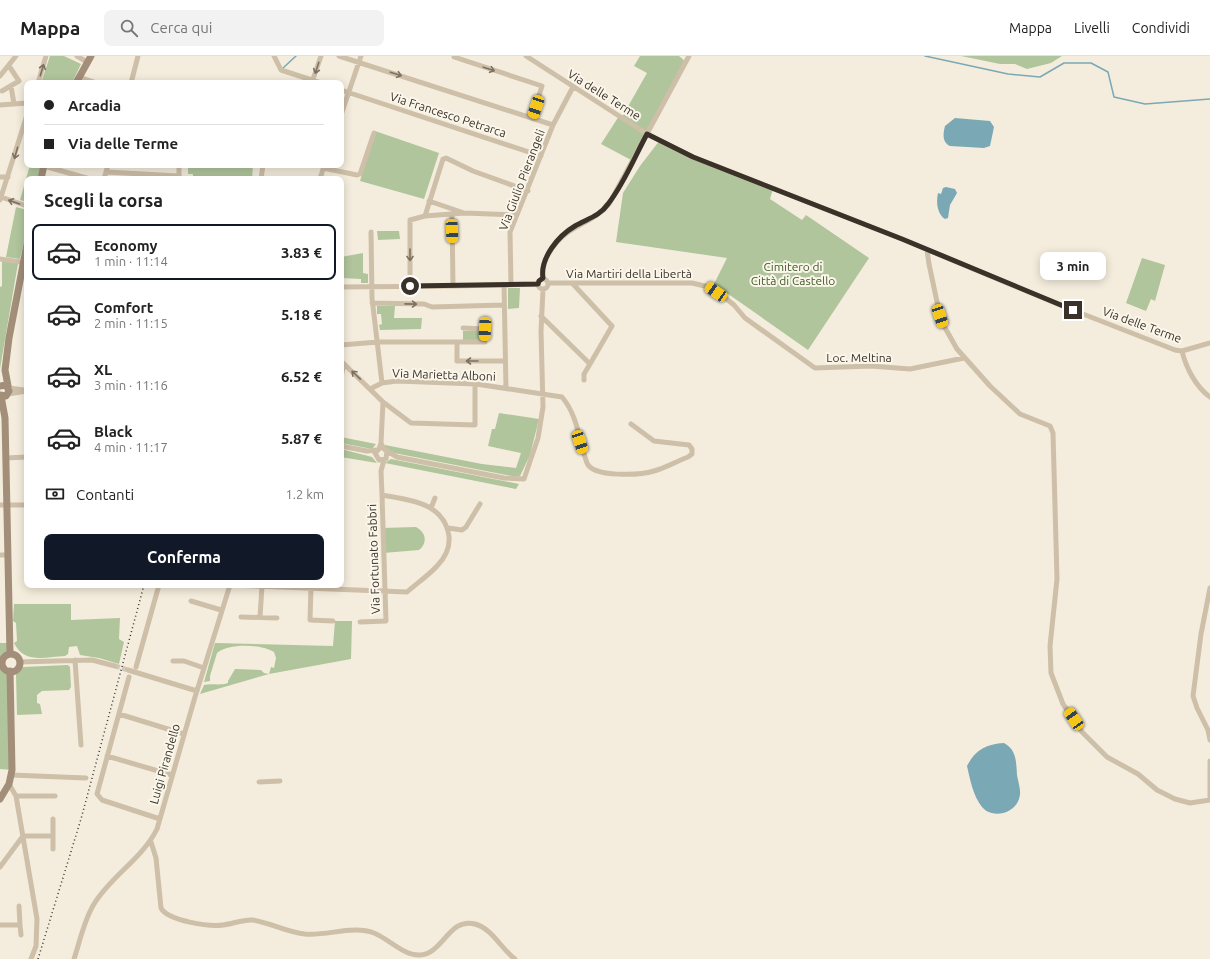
<!DOCTYPE html>
<html lang="it">
<head>
<meta charset="utf-8">
<style>
  :root { --surface:#fff; --page:#f2f2f2; --text:#222; --muted:#767676; --line:#e0e0e0; --accent:#111827 }
  body { margin:0; font-family:Ubuntu,sans-serif; background:var(--page); color:var(--text); height:100vh; display:flex; flex-direction:column; font-size:15px; white-space:nowrap }
  * { box-sizing:border-box; margin:0 }
  p { font-size:13px; color:var(--muted) }
  .icon { flex:none; width:22px; height:22px; fill:none; stroke:currentColor; stroke-width:2; stroke-linecap:round; stroke-linejoin:round }
  .map { position:relative; flex:1; overflow:hidden }
  .details { position:absolute; left:24px; top:120px; width:320px; height:412px; display:flex; flex-direction:column; background:var(--surface); border-radius:8px; box-shadow:0 2px 10px #0003 }
  .details>* { flex:none }
  .top-card { position:absolute; left:24px; top:24px; width:320px; height:88px; border-radius:8px; box-shadow:0 2px 10px #0003; display:grid; align-content:center; height:88px; padding:0 20px; background:var(--surface) }
  .end { position:absolute; width:18px; height:18px; margin:-9px; border:5px solid #3a3129; background:#fff; box-shadow:0 0 0 2px #fff }
  .from { border-radius:50% }
  .bubble { position:absolute; height:28px; border-radius:8px; background:var(--surface); box-shadow:0 2px 10px #0003; font-size:13px; font-weight:700; line-height:28px; text-align:center }
  .car { position:absolute; width:12px; height:24px; margin:-12px -6px; border-radius:5px; box-shadow:0 0 3px 1px #0007; background:linear-gradient(#f5c518 24%,#345 0 40%,#f5c518 0 76%,#345 0 86%,#f5c518 0) }
  .top-card b { display:flex; align-items:center; gap:14px; height:38px; font-size:15px }
  .top-card b+b { border-top:1px solid var(--line) }
  .top-card i { width:10px; height:10px; background:var(--text) }
  ul { padding:0; list-style:none }
  li { display:flex; align-items:center; gap:12px; height:56px; margin:0 8px 6px; padding:0 12px; border:2px solid transparent; border-radius:8px }
  li div { flex:1 }
  li b { display:block; font-size:15px }
  li em { font-style:normal; font-weight:700 }
  li.on { border-color:var(--accent) }
  li>.icon { width:36px; height:36px; stroke-width:1.5 }
  h2 { padding:0 20px; font-size:18px; line-height:48px }
  .pay { display:flex; align-items:center; gap:10px; height:44px; padding:0 20px; font-size:15px }
  .pay p { margin-inline-start:auto }
  .cta { display:flex; gap:8px; margin-top:auto; padding:8px 20px }
  .cta a { flex:1; height:46px; border-radius:8px; background:var(--accent); color:#fff; font-size:16px; font-weight:700; line-height:46px; text-align:center }
  header { display:flex; align-items:center; gap:24px; box-sizing:border-box; height:56px; padding:0 20px; background:var(--surface); border-bottom:1px solid var(--line) }
  header strong { font-size:19px }
  nav { display:flex; gap:22px; margin-inline-start:auto; font-size:14px }
  .search { width:280px; height:36px; background:var(--page); display:flex; align-items:center; gap:10px; box-sizing:border-box; padding:0 14px; border-radius:8px; color:var(--muted); font-size:15px }
  .map>svg:first-child { display:block }
  .green { fill:#b0c59c }
  .water { fill:#7aa8b4 }
  .lines { fill:none; stroke-linecap:round; stroke-linejoin:round }
  .stream { stroke:#7aa8b4; stroke-width:1.5 }
  .street-tunnel { stroke:#cfc7b9; stroke-width:5; stroke-dasharray:5 2.5; stroke-linecap:butt }
  .street { stroke:#cebfa8; stroke-width:5 }
  .secondary { stroke:#a28e79; stroke-width:7 }
  .rail { stroke:#3a3129; stroke-width:1.5; stroke-dasharray:1 3; stroke-linecap:butt }
  .oneway { stroke:#7d7162 }
  .route { stroke:#3a3129; stroke-width:5 }
  .labels { text-anchor:middle; stroke-width:4; stroke-linejoin:round; paint-order:stroke }
  .street-label { font-size:12px; fill:#3a3129; stroke:#fbf6ea }
  .park-label { font-size:12px; fill:#415a2a; stroke:#fbf6ea }
</style>
</head>
<body>
<header>
<strong>Mappa</strong>
<div class="search"><svg class="icon" aria-label="search" viewBox="0 0 24 24"><circle cx="10" cy="10" r="6"/><path d="M15 15l6 6"/></svg>Cerca qui</div>
<nav><a>Mappa</a><a>Livelli</a><a>Condividi</a></nav>
</header>
<div class="map">
<svg width="1210" height="903" viewBox="0 0 1210 903">
  <rect width="100%" height="100%" fill="#f4eddd"/>
  <!-- green -->
  <path class="green" d="M50 0H64L81 8 72 27H41Z
    M640 0H679L686 6 633 105 601 88 619 60 622 61 647 17 634 10Z
    M961 0H1062L1051 7 1027 13 1015 8H1000Z
    M375 75 439 97 424 143 360 125Z
    M660 84 773 133 770 143 802 164 806 159 869 202 808 294 714 228 727 202 616 186 623 137 640 110Z
    M30 109H41L38 123H27V146L20 144Z
    M188 109H253L252 123H193V118H188Z
    M16 151 27 154V172L20 203 6 201Z
    M377 175H399L400 183 378 184Z
    M363 197V217L368 218V227H361V223L341 222V201Z
    M1142 202 1165 209 1155 245 1151 243 1146 255 1126 247Z
    M2 205 18 207 0 313V231L2 230Z
    M508 232H520L519 252 508 253Z
    M377 250H395L394 262H422L421 273 380 274 379 269 382 268 381 258H377Z
    M463 275H481L483 282 481 284H463Z
    M499 357 539 363 530 399 520 420 517 421 389 396 385 391V389L482 408 516 412 521 397 488 390 492 373H495Z
    M341 381 376 388 372 393 341 387Z
    M341 393 372 401 377 407 341 401Z
    M391 403 519 428 516 433 385 407Z
    M416 471C426 476 428 487 419 494L383 497 382 472Z
    M14 548H71V564L120 562 119 583 124 586 119 608 99 602 80 599 77 590 69 591 68 598 65 600C45 601 24 608 14 587L17 585 16 567 13 565Z
    M335 565H352L351 603 269 618 200 638 204 629C212 627 219 630 228 627V625L235 613 261 614 264 617 269 618 271 611 274 612 276 602 274 596C262 588 228 587 217 597L210 620V625L204 626 215 587 333 590Z
    M0 587H10L7 599 2 606 4 613 7 615 12 714 0 713Z
    M68 609 70 611 71 631 69 634 42 635 37 639V647L40 648 42 658 17 659 16 618 23 611Z"/>
  <!-- water -->
  <path class="water" d="M955 62 990 65 994 71 990 90 984 92 950 90C942 86 943 78 945 70Z
    M946 131 955 133 957 137 950 149 948 162 945 163C937 158 936 146 938 137L941 138 943 132Z
    M1004 687C1017 694 1016 706 1017 719 1018 726 1022 735 1019 743 1014 758 992 763 982 751 973 740 970 723 967 710 975 694 986 688 1004 687Z"/>
  <g class="lines">
    <!-- stream -->
    <path class="stream" d="M925 0 1008 18 1040 21 1064 7H1091L1108 16 1114 41 1145 48 1210 43
      M283 12 296 0"/>
    <!-- street-tunnel -->
    <path class="street-tunnel" d="M115 610 128 614"/>
    <!-- street -->
    <path class="street" d="M77 0 87 6
      M274 0 281 14 321 27
      M339 0 553 69
      M454 0V1L542 30 532 62
      M526 0 647 78 693 101 902 183 1060 249 1175 294 1182 295 1210 287
      M0 20 16 0
      M79 21 97 27
      M312 26 321 0
      M38 27 46 0
      M131 27 138 0
      M11 30 14 48
      M341 34 541 100
      M2 35 19 25 9 10
      M0 49 27 47
      M341 59 361 0
      M179 109V122
      M44 110 90 123
      M323 112 357 119 360 118 374 77
      M106 116 179 120
      M0 121H8
      M104 123 108 109
      M261 123 263 109
      M320 123 324 110
      M1 141 27 150
      M0 144 27 59
      M429 145 464 157 517 159
      M452 158 453 230
      M425 160 443 103 446 102 473 115 528 135
      M371 176 372 242 382 327
      M927 194 929 208 940 260 944 270 957 293 990 330 1020 358 1050 370 1053 377 1057 523 1050 590 1051 617 1063 648 1082 676 1107 701 1138 718 1157 734 1175 743 1190 747 1210 744
      M0 203 27 207
      M538 228a5 5 0 1 1 10 0a5 5 0 1 1-10 0Z
      M543 223C541 214 544 207 548 199 565 168 589 171 609 148L689 0
      M548 227H692L709 231 724 241 734 249 745 262 815 312 871 310 910 313 964 302
      M504 229 506 332
      M511 229 510 176 553 69 573 31
      M410 230V164L425 160 464 157
      M341 231 453 230 538 228
      M372 247 424 248 432 251 504 249
      M541 260 590 308 612 270 573 228
      M457 286V305H505
      M341 289 378 286H485V273L463 272
      M1182 295C1186 312 1196 331 1210 341
      M341 305 383 346 411 367 475 369V328
      M341 321 344 308
      M584 324V318L590 308
      M9 332 24 334
      M370 333 382 327 397 325 476 328 562 341C578 360 579 385 587 407 593 422 641 419 654 415 666 412 677 405 688 401L692 398V393L689 389 654 385 631 368
      M8 338 27 335
      M381 387 384 393 397 401 504 422 524 423 538 382 543 351 541 275 543 233
      M341 390 367 395 377 394
      M379 393 381 387 383 346
      M379 393 375 397 379 404 386 403 387 395
      M5 402 27 401
      M0 449H27
      M431 452 435 442
      M448 472 462 474 466 471 480 448
      M0 499H7
      M311 532 310 564 333 565
      M1210 532 1201 578 1193 640 1197 652 1208 674 1210 684
      M191 545 221 554
      M241 561 277 562
      M260 561 262 530
      M360 566 386 565 382 439 381 415 384 404
      M75 604 81 689
      M173 605H184L204 612
      M19 606 92 604 115 610
      M0 608H2
      M136 611 159 529
      M128 614 197 635
      M129 621 97 738 102 744 160 763
      M119 658 184 678
      M107 700 172 719
      M1210 705V741
      M11 719 86 722
      M259 726 280 725
      M9 728 16 740 37 863 36 890 31 903
      M16 740H55
      M53 780V793
      M151 786 156 802 161 852C168 865 210 871 223 869 233 868 243 863 253 864 271 867 287 876 305 878 328 880 353 869 374 877 389 883 404 900 420 899 443 898 449 861 475 868 493 873 501 893 515 903
      M0 811 23 780H53V763
      M0 869H20L19 850
      M20 869 21 879
      M74 903C80 885 84 864 94 848 111 820 142 803 157 773L195 641 230 529 407 536C417 527 428 520 437 510 445 502 450 491 449 480 444 446 409 444 382 439"/>
    <!-- secondary -->
    <path class="secondary" d="M76 27 91 0
      M41 123 44 109
      M0 330 6 329 9 335 6 340 0 339
      M8 330 5 314 9 282 27 188
      M1 340 5 362 10 598
      M2 607a9 9 0 1 1 18 0a9 9 0 1 1-18 0Z
      M0 743 9 728 12 714 10 615"/>
    <!-- rail -->
    <path class="rail" d="M38 903 81 763 144 529"/>
  </g>
  <!-- one-way arrows -->
  <defs><path id="oneway-shaft" d="M-6 0H5M1.5-3L5.5 0L1.5 3" fill="none" stroke-width="1.6" stroke-linecap="round" stroke-linejoin="round"/></defs>
  <g class="oneway">
    <use href="#oneway-shaft" transform="translate(317 12) rotate(108)"/>
    <use href="#oneway-shaft" transform="translate(489 13) rotate(18)"/>
    <use href="#oneway-shaft" transform="translate(42 14) rotate(-73)"/>
    <use href="#oneway-shaft" transform="translate(396 18) rotate(18)"/>
    <use href="#oneway-shaft" transform="translate(16 97) rotate(106)"/>
    <use href="#oneway-shaft" transform="translate(14 146) rotate(-161)"/>
    <use href="#oneway-shaft" transform="translate(410 199) rotate(90)"/>
    <use href="#oneway-shaft" transform="translate(411 248) rotate(1)"/>
    <use href="#oneway-shaft" transform="translate(472 305) rotate(180)"/>
    <use href="#oneway-shaft" transform="translate(356 319) rotate(-136)"/>
  </g>
  <g class="lines">
    <!-- route -->
    <path class="route" d="M410 230 538 228 539 225 543 222C540 202 558 180 575 170 587 163 600 160 608 148 624 128 635 100 647 78L693 101 902 183 1073 254"/>
  </g>
  <g class="labels">
    <!-- street labels -->
    <g class="street-label">
      <text transform="translate(604 39) rotate(32)" y="4">Via delle Terme</text>
      <text transform="translate(448 59) rotate(18)" y="4">Via Francesco Petrarca</text>
      <text transform="translate(522 124) rotate(-69)" y="4">Via Giulio Pierangeli</text>
      <text x="629" y="222">Via Martiri della Libertà</text>
      <text transform="translate(1142 269) rotate(20)" y="4">Via delle Terme</text>
      <text x="859" y="306">Loc. Meltina</text>
      <text transform="translate(444 319) rotate(2)" y="4">Via Marietta Alboni</text>
      <text transform="translate(374 503) rotate(-92)" y="4">Via Fortunato Fabbri</text>
      <text transform="translate(165 708) rotate(-74)" y="4">Luigi Pirandello</text>
    </g>
    <!-- park labels -->
    <g class="park-label">
      <text x="793" y="215">Cimitero di<tspan x="793" dy="14">Città di Castello</tspan></text>
    </g>
  </g>
</svg>
<i class="end from" style="left:410px;top:230px"></i>
<i class="end" style="left:1073px;top:254px"></i>
<div class="bubble" style="left:1040px;top:196px;width:66px">3 min</div>
<i class="car" style="left:536px;top:51px;rotate:198deg"></i>
<i class="car" style="left:452px;top:175px;rotate:178deg"></i>
<i class="car" style="left:716px;top:236px;rotate:304deg"></i>
<i class="car" style="left:940px;top:260px;rotate:162deg"></i>
<i class="car" style="left:485px;top:273px;rotate:182deg"></i>
<i class="car" style="left:580px;top:386px;rotate:162deg"></i>
<i class="car" style="left:1074px;top:663px;rotate:326deg"></i>
<div class="top-card">
<b><i class="from"></i>Arcadia</b>
<b><i></i>Via delle Terme</b>
</div>
<section class="details">
<h2>Scegli la corsa</h2>
<ul>
<li class="on"><svg class="icon" aria-label="car" viewBox="0 0 24 24"><path d="M5 17H2v-5l4-1 3-4h7l3 4 3 1v5h-3M9 17h6M6 11h13"/><circle cx="7" cy="17" r="2"/><circle cx="17" cy="17" r="2"/></svg><div><b>Economy</b><p>1 min · 11:14</p></div><em>3.83 €</em></li>
<li><svg class="icon" aria-label="car" viewBox="0 0 24 24"><path d="M5 17H2v-5l4-1 3-4h7l3 4 3 1v5h-3M9 17h6M6 11h13"/><circle cx="7" cy="17" r="2"/><circle cx="17" cy="17" r="2"/></svg><div><b>Comfort</b><p>2 min · 11:15</p></div><em>5.18 €</em></li>
<li><svg class="icon" aria-label="car" viewBox="0 0 24 24"><path d="M5 17H2v-5l4-1 3-4h7l3 4 3 1v5h-3M9 17h6M6 11h13"/><circle cx="7" cy="17" r="2"/><circle cx="17" cy="17" r="2"/></svg><div><b>XL</b><p>3 min · 11:16</p></div><em>6.52 €</em></li>
<li><svg class="icon" aria-label="car" viewBox="0 0 24 24"><path d="M5 17H2v-5l4-1 3-4h7l3 4 3 1v5h-3M9 17h6M6 11h13"/><circle cx="7" cy="17" r="2"/><circle cx="17" cy="17" r="2"/></svg><div><b>Black</b><p>4 min · 11:17</p></div><em>5.87 €</em></li>
</ul>
<div class="pay"><svg class="icon" aria-label="cash" viewBox="0 0 24 24"><path d="M3 7h18v10H3z"/><circle cx="12" cy="12" r="2"/></svg>Contanti<p>1.2 km</p></div>
<div class="cta"><a>Conferma</a></div>
</section>
</div>
</body>
</html>
